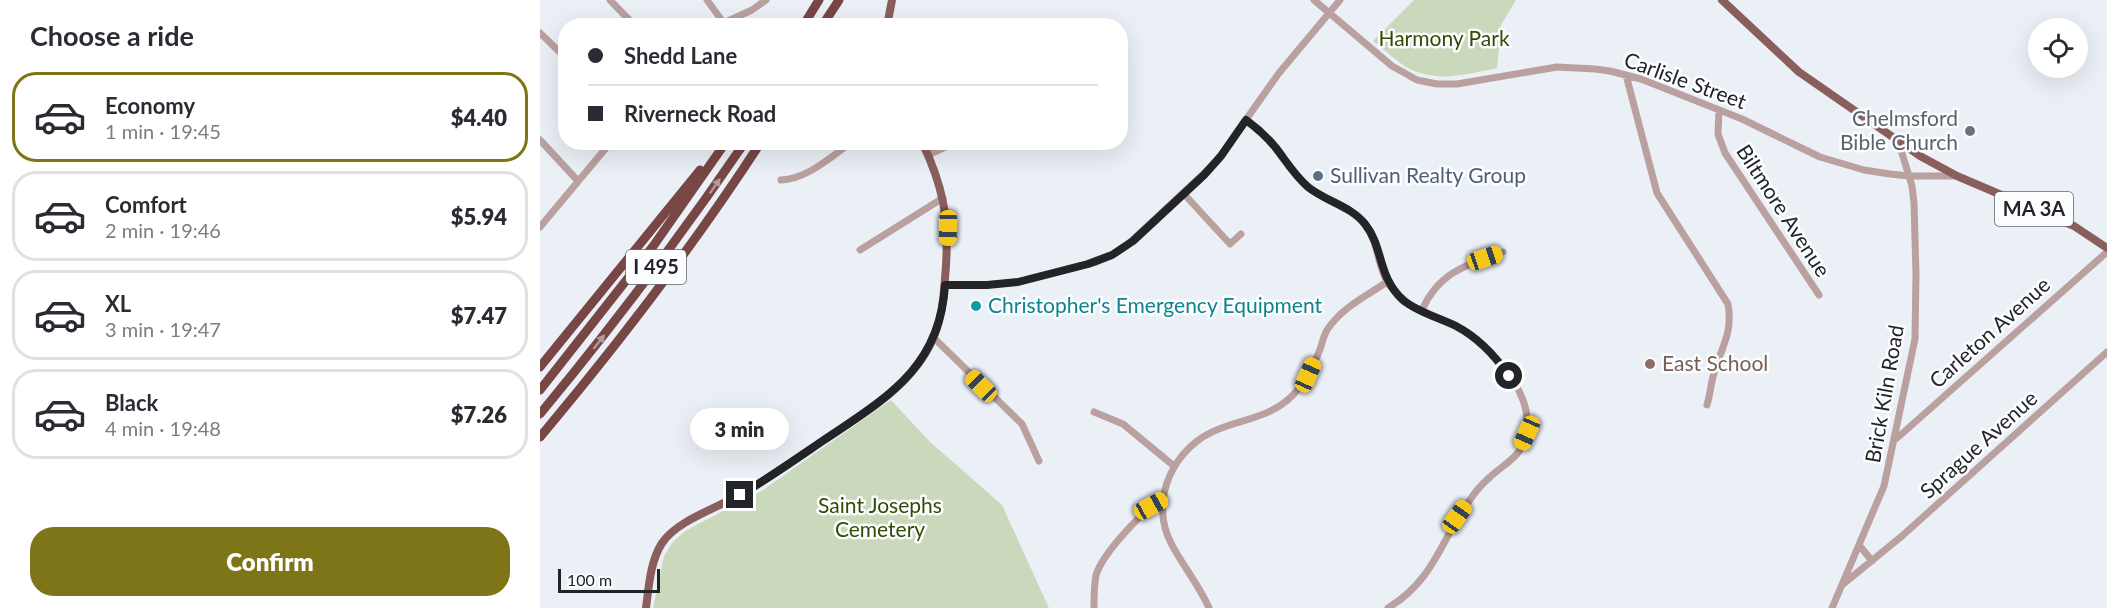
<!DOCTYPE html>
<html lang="en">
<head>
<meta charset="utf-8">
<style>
  :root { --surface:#fff; --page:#f2f2f3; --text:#2b2b33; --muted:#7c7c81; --line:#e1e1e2; --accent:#7e7518 }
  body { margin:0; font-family:Lato,sans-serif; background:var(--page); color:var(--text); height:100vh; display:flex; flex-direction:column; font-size:22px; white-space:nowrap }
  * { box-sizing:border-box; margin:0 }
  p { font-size:20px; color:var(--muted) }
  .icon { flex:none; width:33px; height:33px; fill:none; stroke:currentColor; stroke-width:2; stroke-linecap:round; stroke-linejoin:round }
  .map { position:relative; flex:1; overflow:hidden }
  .drawer { display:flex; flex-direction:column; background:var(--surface); width:540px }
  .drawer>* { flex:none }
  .top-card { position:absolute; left:18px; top:18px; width:570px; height:132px; border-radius:24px; box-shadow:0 6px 24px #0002; display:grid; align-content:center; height:132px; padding:0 30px; background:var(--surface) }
  .controls { position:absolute; left:1488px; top:18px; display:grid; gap:12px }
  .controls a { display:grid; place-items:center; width:60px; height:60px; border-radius:50%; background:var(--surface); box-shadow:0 6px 24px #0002; font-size:30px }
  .scale { position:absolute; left:18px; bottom:15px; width:102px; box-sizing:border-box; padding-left:6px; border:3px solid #232427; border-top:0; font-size:16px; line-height:21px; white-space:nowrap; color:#232427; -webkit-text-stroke:4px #fcfdfe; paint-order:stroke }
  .end { position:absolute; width:27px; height:27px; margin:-14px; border:8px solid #232427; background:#fff; box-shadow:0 0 0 3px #fff }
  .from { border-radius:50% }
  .bubble { position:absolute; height:42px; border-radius:21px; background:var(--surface); box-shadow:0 6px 24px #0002; font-size:20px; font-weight:800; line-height:42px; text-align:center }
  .car { position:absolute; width:18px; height:36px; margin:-18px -9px; border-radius:8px; box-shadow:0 0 4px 2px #0007; background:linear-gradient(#f5c518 24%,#345 0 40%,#f5c518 0 76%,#345 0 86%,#f5c518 0) }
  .top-card b { display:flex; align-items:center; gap:21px; height:57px; font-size:22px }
  .top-card b+b { border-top:2px solid var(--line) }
  .top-card i { width:15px; height:15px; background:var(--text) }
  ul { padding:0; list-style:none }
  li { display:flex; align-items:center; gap:18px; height:90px; margin:0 12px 9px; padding:0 18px; border:3px solid var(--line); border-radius:24px }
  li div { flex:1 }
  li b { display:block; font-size:22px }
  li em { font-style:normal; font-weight:800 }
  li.selected { border-color:var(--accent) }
  li>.icon { width:54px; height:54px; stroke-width:1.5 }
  h2 { padding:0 30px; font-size:27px; line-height:72px }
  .primary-button { display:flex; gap:12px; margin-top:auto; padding:12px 30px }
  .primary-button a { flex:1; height:69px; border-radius:24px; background:var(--accent); color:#fff; font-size:24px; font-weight:800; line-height:69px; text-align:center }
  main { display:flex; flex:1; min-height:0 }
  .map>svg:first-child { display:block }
  .green { fill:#cad8bc }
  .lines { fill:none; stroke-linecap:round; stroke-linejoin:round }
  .minor { stroke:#baa09f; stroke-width:7 }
  .major { stroke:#8a5e5c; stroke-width:8 }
  .highway { stroke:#774645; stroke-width:9 }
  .oneway { fill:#b39898 }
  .route { stroke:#232427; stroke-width:8 }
  .worship-dot { fill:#6b7280; stroke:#fcfdfe; stroke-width:2 }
  .service-dot { fill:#5c6f8a; stroke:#fcfdfe; stroke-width:2 }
  .culture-dot { fill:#0f9aa8; stroke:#fcfdfe; stroke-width:2 }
  .education-dot { fill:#8d6e63; stroke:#fcfdfe; stroke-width:2 }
  .labels { text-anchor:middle; stroke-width:5; stroke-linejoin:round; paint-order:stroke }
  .shield { fill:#fcfdfe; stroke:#646568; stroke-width:1.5 }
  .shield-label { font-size:20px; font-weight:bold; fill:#232427 }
  .park-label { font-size:21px; fill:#314b03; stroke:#fcfdfe }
  .street-label { font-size:21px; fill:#232427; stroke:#fcfdfe }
  .worship-label { font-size:21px; fill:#5b616d; stroke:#fcfdfe; text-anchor:end }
  .service-label { font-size:21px; fill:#4e5e75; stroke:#fcfdfe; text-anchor:start }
  .culture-label { font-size:21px; fill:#0d838f; stroke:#fcfdfe; text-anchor:start }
  .education-label { font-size:21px; fill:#785e54; stroke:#fcfdfe; text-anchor:start }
</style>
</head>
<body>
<main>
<section class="drawer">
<h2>Choose a ride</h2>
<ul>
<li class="selected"><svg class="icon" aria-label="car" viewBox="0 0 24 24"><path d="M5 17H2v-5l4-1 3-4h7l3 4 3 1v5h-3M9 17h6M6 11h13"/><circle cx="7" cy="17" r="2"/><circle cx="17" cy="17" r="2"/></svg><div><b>Economy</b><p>1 min · 19:45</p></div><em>$4.40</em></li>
<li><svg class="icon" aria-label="car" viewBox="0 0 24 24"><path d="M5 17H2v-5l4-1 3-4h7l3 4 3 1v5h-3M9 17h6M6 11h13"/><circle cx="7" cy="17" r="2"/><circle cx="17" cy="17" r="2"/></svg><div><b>Comfort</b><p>2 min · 19:46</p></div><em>$5.94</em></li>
<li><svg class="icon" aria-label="car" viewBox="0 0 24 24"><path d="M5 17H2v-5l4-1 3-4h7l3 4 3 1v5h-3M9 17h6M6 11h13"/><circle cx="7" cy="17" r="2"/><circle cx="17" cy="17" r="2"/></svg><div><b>XL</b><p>3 min · 19:47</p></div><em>$7.47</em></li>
<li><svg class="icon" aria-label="car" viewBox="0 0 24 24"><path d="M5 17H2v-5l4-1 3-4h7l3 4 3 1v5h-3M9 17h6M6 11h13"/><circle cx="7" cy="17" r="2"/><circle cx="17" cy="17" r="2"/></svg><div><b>Black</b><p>4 min · 19:48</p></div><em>$7.26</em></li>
</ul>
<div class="primary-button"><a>Confirm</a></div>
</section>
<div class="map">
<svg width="1567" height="608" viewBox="0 0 1567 608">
  <rect width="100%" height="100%" fill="#ebf0f6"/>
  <!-- green -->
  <path class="green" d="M874 0H976L961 25 957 68C928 74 899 83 870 69 857 62 845 50 833 41Z
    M351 400 390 442 462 505 509 608H113L124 556 133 542 145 531 223 490Z"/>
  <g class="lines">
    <!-- minor -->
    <path class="minor" d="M70 0 95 26
      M167 0 183 22
      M774 0 852 66 877 80 897 84H917L1017 67 1055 69 1070 71 1101 79 1202 119 1280 157 1324 170 1350 174 1369 176H1417
      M177 26 212 10 226 0
      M0 33 26 58
      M1086 75 1117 193 1188 304C1193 333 1182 346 1174 373 1171 383 1170 395 1167 405
      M580 105 583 110 580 118
      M1179 110 1178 134 1185 153 1279 295
      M706 120C717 128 727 137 736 148 746 161 754 175 767 186 784 201 810 206 824 223 838 240 837 264 847 282 851 288 858 294 863 299 877 313 902 318 919 328 956 350 1006 405 980 450 973 461 959 468 950 477 942 484 935 492 929 501 900 542 894 580 848 608
      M0 140 38 181
      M388 155 416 142
      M241 180C267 179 291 157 312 142
      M644 194 690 244 701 234
      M0 227 71 142
      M320 250 403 198
      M405 285H447L478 282 556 262 572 255 586 246 676 162 739 73 800 0
      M882 310C899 272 926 265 963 252
      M394 338 482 424 499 461
      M554 412 583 424 634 466
      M1356 439 1567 252
      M1319 545 1332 561
      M1302 585 1362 536 1567 352
      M554 608C554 598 554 585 556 575 563 553 603 510 623 499
      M669 608C659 585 643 566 632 545 607 500 635 445 679 429 707 418 731 417 753 395 765 383 773 367 779 352 782 345 783 337 787 330 801 308 826 296 847 282
      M1292 608 1344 486 1375 339 1376 274 1374 203 1372 186 1358 140"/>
    <!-- major -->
    <path class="major" d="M1182 0 1259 72 1380 156 1417 176 1534 226 1567 248
      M347 26 352 0
      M106 608C109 586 110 562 122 543 137 520 180 507 203 493 228 479 251 462 275 446 316 418 367 391 390 345 403 320 404 293 406 265 409 217 403 186 382 142"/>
    <!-- highway -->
    <path class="highway" d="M263 26 279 0
      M282 26 299 0
      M0 367 160 170
      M0 390 114 245 186 142
      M0 414C72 327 141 236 205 142
      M0 437C79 343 154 245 221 142"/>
  </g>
  <!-- one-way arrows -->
  <defs><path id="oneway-solid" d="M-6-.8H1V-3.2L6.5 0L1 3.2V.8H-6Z" transform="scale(1.5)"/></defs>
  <g class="oneway">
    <use href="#oneway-solid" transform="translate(175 186) rotate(-55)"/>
    <use href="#oneway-solid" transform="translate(59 342) rotate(-52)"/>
  </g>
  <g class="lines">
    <!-- route -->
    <path class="route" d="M200 495C229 478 256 459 284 440 346 398 400 368 405 285H447L478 282 548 264 572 255 593 241 664 175 681 156 706 120C717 128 727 137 736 148 746 161 755 176 768 187 785 201 811 206 825 224 844 248 837 276 863 300 877 312 900 318 916 326 937 337 956 357 969 376"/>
  </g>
  <!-- markers -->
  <circle class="worship-dot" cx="1430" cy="131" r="6"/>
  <circle class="service-dot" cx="778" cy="176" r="6"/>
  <circle class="culture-dot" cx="436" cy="306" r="6"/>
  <circle class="education-dot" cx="1110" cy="364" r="6"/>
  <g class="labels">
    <!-- shield labels -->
    <g class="shield">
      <rect x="1455" y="192" width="78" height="34" rx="4.5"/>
      <rect x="86" y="250" width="60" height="34" rx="4.5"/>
    </g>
    <g class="shield-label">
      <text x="1494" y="216">MA 3A</text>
      <text x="116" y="274">I 495</text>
    </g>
    <!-- park labels -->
    <g class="park-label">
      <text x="904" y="46">Harmony Park</text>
      <text x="340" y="513">Saint Josephs<tspan x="340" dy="24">Cemetery</tspan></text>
    </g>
    <!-- street labels -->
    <g class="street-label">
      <text transform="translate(1145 81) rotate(20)" y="7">Carlisle Street</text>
      <text transform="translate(1243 211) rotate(57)" y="7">Biltmore Avenue</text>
      <text transform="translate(1450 333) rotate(-42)" y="7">Carleton Avenue</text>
      <text transform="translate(1345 394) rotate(-80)" y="7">Brick Kiln Road</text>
      <text transform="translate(1439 445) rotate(-42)" y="7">Sprague Avenue</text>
    </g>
    <!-- worship labels -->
    <g class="worship-label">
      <text x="1418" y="126">Chelmsford<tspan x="1418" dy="24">Bible Church</tspan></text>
    </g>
    <!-- service labels -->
    <g class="service-label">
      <text x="790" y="183">Sullivan Realty Group</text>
    </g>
    <!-- culture labels -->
    <g class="culture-label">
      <text x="448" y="313">Christopher's Emergency Equipment</text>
    </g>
    <!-- education labels -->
    <g class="education-label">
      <text x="1122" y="371">East School</text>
    </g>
  </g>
</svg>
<div class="controls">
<a><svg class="icon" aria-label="locate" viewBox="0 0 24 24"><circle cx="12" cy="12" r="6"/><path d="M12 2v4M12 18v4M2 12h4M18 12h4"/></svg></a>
</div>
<div class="scale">100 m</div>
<i class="end from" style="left:969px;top:376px"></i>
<i class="end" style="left:200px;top:495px"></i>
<div class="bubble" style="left:150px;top:408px;width:99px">3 min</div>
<i class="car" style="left:408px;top:228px;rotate:181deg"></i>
<i class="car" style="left:945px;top:258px;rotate:71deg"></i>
<i class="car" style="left:768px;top:375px;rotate:24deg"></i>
<i class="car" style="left:441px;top:386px;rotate:315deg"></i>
<i class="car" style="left:987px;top:433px;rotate:204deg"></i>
<i class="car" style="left:611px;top:506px;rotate:61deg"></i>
<i class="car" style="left:917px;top:517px;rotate:35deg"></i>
<div class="top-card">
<b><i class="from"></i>Shedd Lane</b>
<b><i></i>Riverneck Road</b>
</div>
</div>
</main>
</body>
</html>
